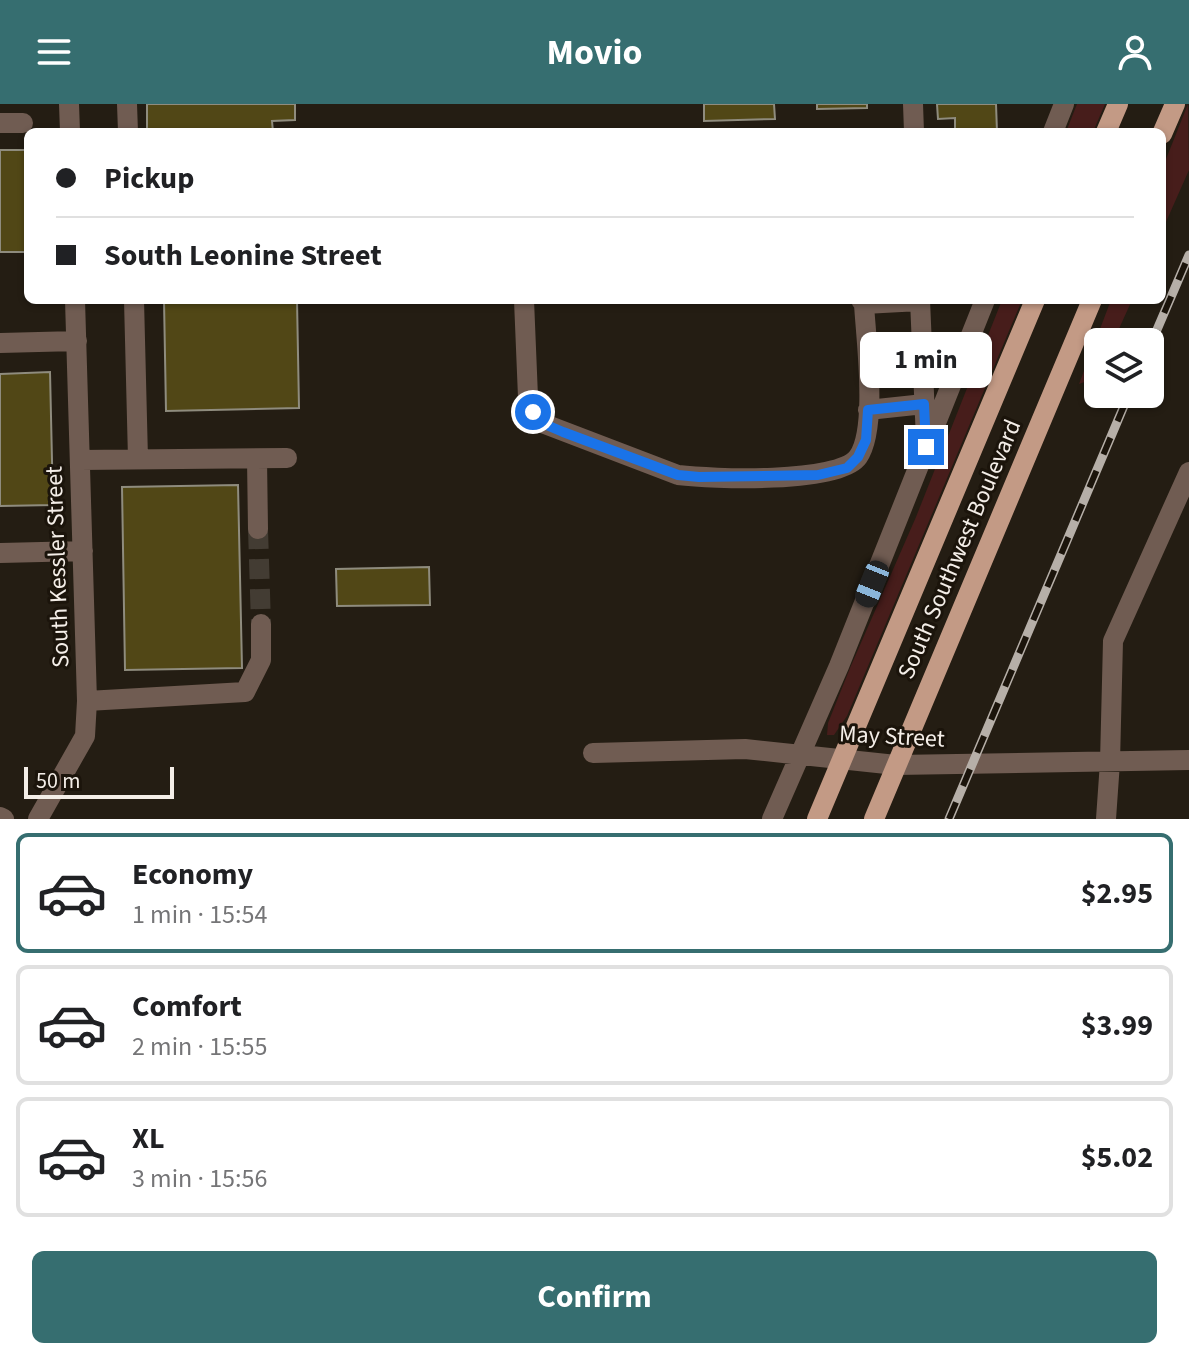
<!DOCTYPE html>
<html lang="en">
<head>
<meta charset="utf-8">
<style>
  :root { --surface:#fff; --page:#f6f6f6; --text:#202124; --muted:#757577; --line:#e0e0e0; --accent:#366e70 }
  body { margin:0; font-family:"Source Sans 3",sans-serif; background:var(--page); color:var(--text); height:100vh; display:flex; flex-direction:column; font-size:30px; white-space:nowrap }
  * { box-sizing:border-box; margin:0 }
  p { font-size:26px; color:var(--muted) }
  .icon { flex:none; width:44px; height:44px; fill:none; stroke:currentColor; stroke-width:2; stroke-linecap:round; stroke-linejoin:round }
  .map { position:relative; height:715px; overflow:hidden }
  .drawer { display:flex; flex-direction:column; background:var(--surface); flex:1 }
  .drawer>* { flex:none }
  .hud { position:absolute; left:24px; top:24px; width:1142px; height:176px; border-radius:12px; box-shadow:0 2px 6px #0004; display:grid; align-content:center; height:176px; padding:0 32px; background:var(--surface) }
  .fabs { position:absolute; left:1084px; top:224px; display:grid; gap:16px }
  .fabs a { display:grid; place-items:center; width:80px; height:80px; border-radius:12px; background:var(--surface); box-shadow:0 2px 6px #0004; font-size:40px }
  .scale { position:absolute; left:24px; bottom:20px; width:150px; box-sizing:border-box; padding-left:8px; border:4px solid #f4eee8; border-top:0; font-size:22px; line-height:28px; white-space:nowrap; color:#f4eee8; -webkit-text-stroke:6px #1b140b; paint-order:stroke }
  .end { position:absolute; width:36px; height:36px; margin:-18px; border:10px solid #1a73e8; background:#fff; box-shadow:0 0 0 4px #fff }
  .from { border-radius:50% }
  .bubble { position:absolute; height:56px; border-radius:12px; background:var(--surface); box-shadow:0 2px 6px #0004; font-size:26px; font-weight:700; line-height:56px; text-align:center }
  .car { position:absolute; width:24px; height:48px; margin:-24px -12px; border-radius:10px; box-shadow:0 0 6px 2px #0007; background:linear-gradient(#222 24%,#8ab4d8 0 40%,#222 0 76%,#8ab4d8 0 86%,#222 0) }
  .hud b { display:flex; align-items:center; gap:28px; height:76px; font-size:30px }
  .hud b+b { border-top:2px solid var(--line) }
  .hud i { width:20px; height:20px; background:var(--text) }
  ul { padding:14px 0 0; list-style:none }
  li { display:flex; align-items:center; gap:24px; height:120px; margin:0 16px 12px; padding:0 16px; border:4px solid var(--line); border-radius:12px }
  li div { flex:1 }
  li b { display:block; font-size:30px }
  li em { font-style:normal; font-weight:700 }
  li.current { border-color:var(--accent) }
  li>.icon { width:72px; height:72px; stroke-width:1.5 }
  .button { display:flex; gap:16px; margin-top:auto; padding:16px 32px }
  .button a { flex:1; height:92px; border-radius:12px; background:var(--accent); color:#fff; font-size:32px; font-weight:700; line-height:92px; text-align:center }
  header { display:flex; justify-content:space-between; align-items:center; height:104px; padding:0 32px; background:var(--accent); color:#fff; font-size:36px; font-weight:700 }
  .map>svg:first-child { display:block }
  .green { fill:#471d1b }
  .building { fill:#514716; stroke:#8f8c7e; stroke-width:2 }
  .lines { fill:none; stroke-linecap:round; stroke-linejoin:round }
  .minor-tunnel { stroke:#433c33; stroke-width:20; stroke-dasharray:20 10; stroke-linecap:butt }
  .minor { stroke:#705c52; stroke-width:20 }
  .major { stroke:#c39a85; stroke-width:20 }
  .rail-casing { stroke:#b6afa8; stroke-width:9 }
  .rail { stroke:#1b140b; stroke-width:6; stroke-dasharray:18; stroke-linecap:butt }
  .route { stroke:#1a73e8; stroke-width:10 }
  .labels { text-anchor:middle; stroke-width:6; stroke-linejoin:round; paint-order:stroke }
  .street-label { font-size:24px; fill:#f4eee8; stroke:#1b140b }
</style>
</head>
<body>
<header><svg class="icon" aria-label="menu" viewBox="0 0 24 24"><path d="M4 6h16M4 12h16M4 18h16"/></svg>Movio<svg class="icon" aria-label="person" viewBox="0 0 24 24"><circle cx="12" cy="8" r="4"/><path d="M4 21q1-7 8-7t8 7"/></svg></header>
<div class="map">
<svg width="1189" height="715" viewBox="0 0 1189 715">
  <rect width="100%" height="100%" fill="#241d13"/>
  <!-- green -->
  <path class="green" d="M1077 0H1105L1093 28H1066Z
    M1188 0 1189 66 1162 127V65Z
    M1002 196H1022L847 612 834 631H827L828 619 850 564 916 413Z
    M1111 196H1132L1113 238H1098V273L1079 280Z"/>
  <!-- building -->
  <path class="building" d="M147 0H295V16L272 17 273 28H147Z
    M704 0H774L775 15 704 17Z
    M817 0H867V4L817 5Z
    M937 0H996L997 28H955V14L938 15Z
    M0 46H28V148H0Z
    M164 196H297L299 304 166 307Z
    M50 268 53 401 0 402V270Z
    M238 381 242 564 125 566 122 383Z
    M429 463 430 501 337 502 336 465Z"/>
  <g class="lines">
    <!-- minor-tunnel -->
    <path class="minor-tunnel" d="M258 425 261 520"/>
    <!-- minor -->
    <path class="minor" d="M69 0 70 28
      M127 0 128 28
      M913 0 914 28
      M0 19H23
      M1053 28 1064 0
      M134 196 138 355
      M524 196 528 293 533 308 542 319 678 371C711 375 839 380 858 353 878 325 866 236 864 200L861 196
      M920 196 926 336
      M864 200 920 197
      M0 239 77 237
      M868 306 924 300
      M257 355 258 425
      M80 356 287 354
      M0 449 83 447
      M87 597 245 588 261 556V520
      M593 649 745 645 896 661 1189 656
      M0 713 4 715
      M38 715 85 632 87 597 75 196
      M772 715 839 562 985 196
      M1106 715 1110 658 1113 537 1189 368"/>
    <!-- major -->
    <path class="major" d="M1106 28 1118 0
      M1162 30 1175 0
      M817 715 1035 196
      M874 715 1092 196"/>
    <defs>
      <path id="rail" d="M1150 242 1189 151
        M949 715 1129 290"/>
    </defs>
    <!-- rail casing -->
    <use href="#rail" class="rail-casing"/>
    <!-- rail -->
    <use href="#rail" class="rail"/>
  </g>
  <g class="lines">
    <!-- route -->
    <path class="route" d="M533 308 542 319 563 328 678 371 699 373 818 371 847 364 858 353 866 336 868 306 924 300 926 343"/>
  </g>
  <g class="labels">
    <!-- street labels -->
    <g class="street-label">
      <text transform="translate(959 445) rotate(-67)" y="8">South Southwest Boulevard</text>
      <text transform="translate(57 463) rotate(-92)" y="8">South Kessler Street</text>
      <text transform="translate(892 632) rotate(3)" y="8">May Street</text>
    </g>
  </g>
</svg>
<div class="fabs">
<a><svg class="icon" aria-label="layers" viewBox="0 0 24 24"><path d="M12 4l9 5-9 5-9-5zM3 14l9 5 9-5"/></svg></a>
</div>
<div class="scale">50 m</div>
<i class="end from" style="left:533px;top:308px"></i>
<i class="end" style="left:926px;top:343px"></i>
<div class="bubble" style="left:860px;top:228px;width:132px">1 min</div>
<i class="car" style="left:872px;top:480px;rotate:202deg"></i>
<div class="hud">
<b><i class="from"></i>Pickup</b>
<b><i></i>South Leonine Street</b>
</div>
</div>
<section class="drawer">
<ul>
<li class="current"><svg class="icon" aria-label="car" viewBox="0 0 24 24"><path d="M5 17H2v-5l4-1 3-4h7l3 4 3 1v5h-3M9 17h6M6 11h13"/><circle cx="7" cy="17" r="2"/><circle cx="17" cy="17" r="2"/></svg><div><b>Economy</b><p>1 min · 15:54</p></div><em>$2.95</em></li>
<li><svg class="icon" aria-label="car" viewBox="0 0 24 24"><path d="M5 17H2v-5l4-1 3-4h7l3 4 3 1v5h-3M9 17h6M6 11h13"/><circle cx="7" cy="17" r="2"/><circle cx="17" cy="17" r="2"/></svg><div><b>Comfort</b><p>2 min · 15:55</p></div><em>$3.99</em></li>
<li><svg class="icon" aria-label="car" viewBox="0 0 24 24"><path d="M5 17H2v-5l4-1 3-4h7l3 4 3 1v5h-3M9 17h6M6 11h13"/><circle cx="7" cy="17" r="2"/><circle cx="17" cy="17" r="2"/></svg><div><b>XL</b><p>3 min · 15:56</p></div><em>$5.02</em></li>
</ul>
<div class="button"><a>Confirm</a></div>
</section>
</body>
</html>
